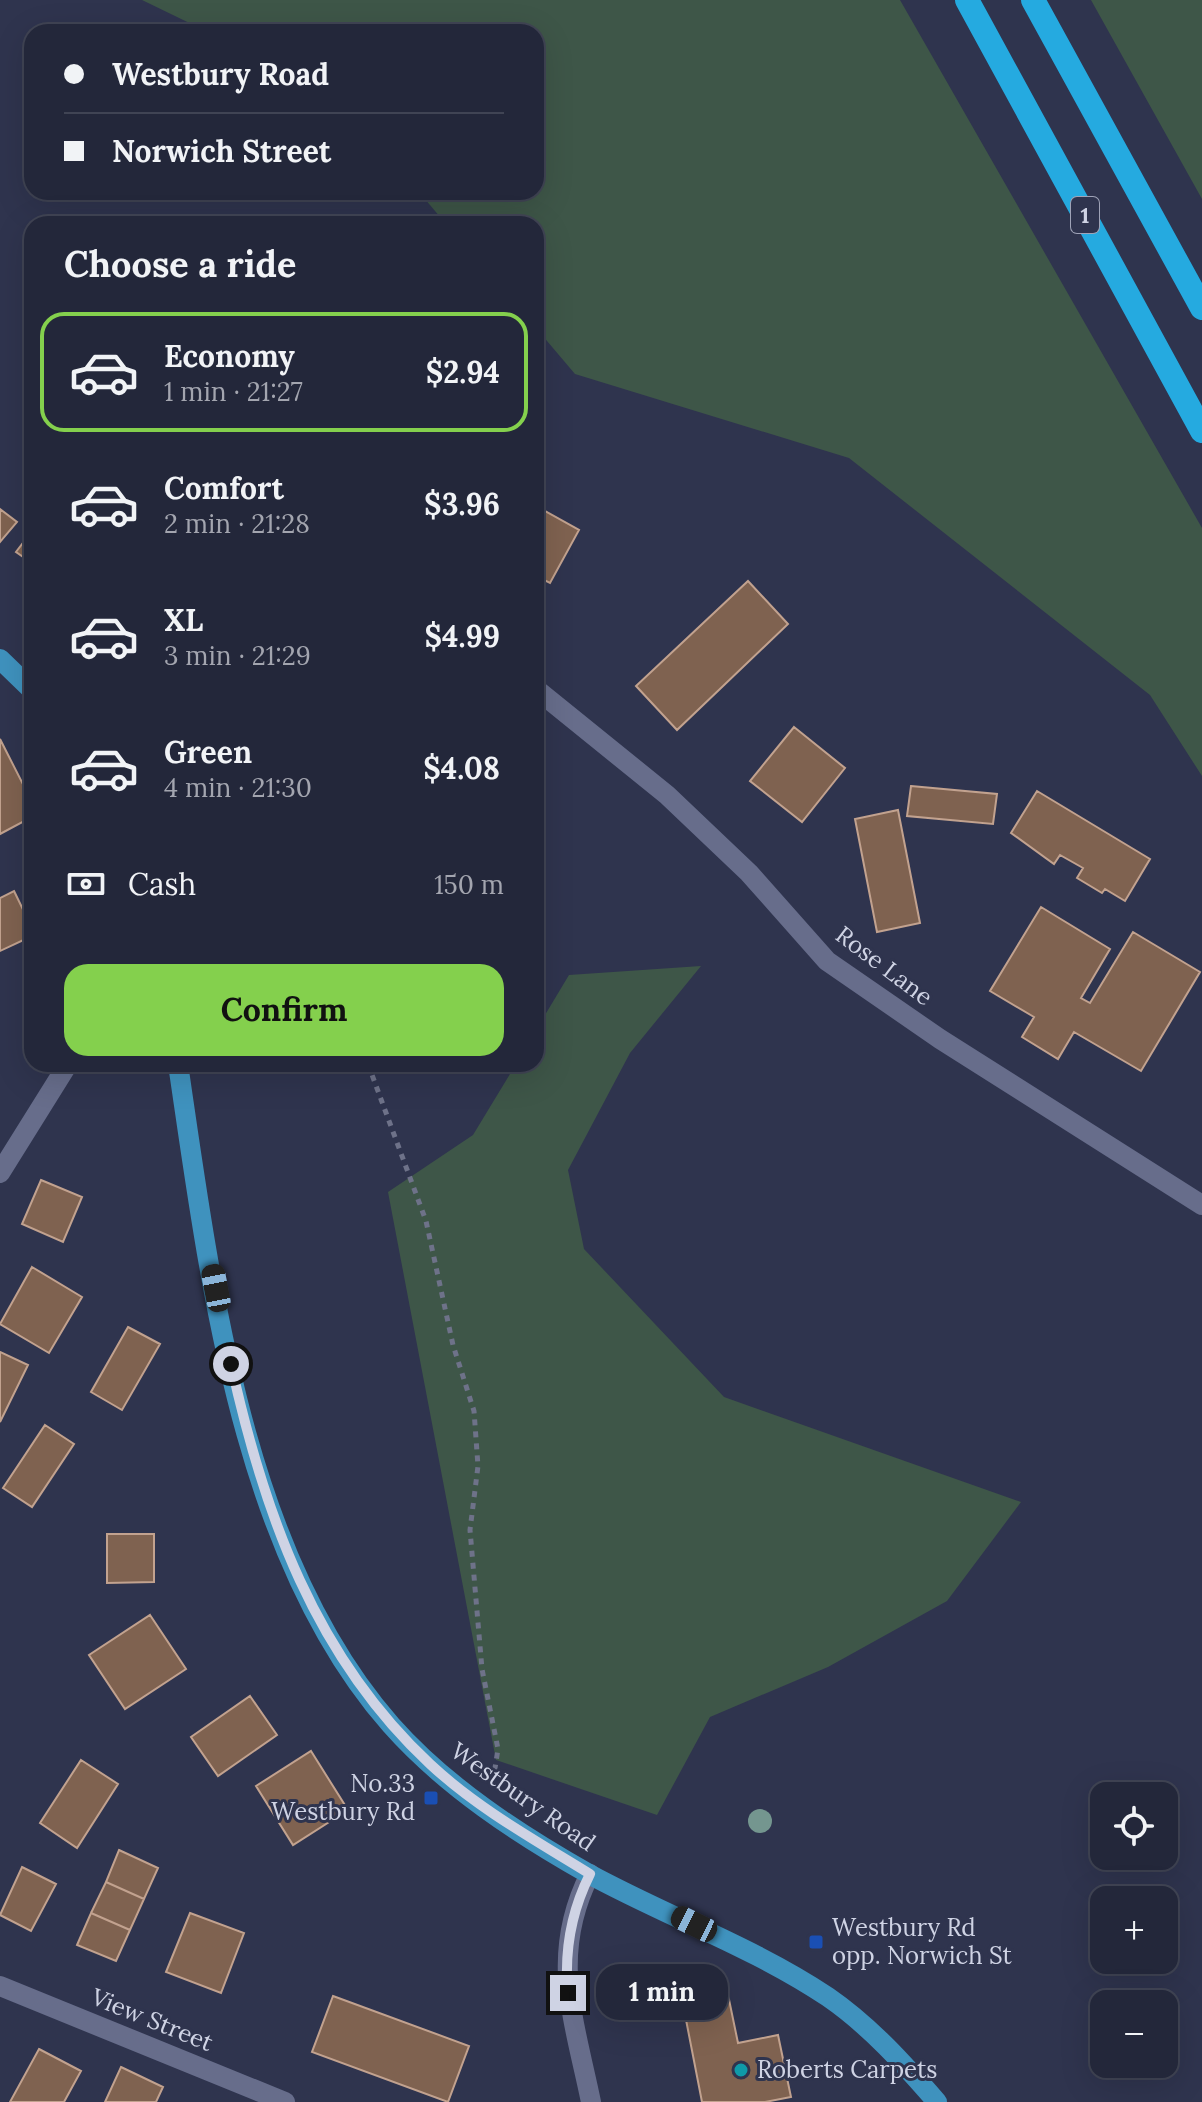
<!DOCTYPE html>
<html lang="en">
<head>
<meta charset="utf-8">
<style>
  :root { --surface:#23273a; --page:#2f3345; --text:#f1f3f6; --muted:#a3a5af; --line:#404454; --accent:#84d04d }
  body { margin:0; font-family:Lora,serif; background:var(--page); color:var(--text); height:100vh; display:flex; flex-direction:column; font-size:30px; white-space:nowrap }
  * { box-sizing:border-box; margin:0 }
  p { font-size:26px; color:var(--muted) }
  .icon { flex:none; width:44px; height:44px; fill:none; stroke:currentColor; stroke-width:2; stroke-linecap:round; stroke-linejoin:round }
  .map { position:relative; flex:1; overflow:hidden }
  .sheet { position:absolute; left:24px; top:216px; width:520px; height:856px; display:flex; flex-direction:column; background:var(--surface); border-radius:24px; box-shadow:0 8px 32px #0002,0 0 0 2px var(--line) }
  .sheet>* { flex:none }
  .guide { position:absolute; left:24px; top:24px; width:520px; height:176px; border-radius:24px; box-shadow:0 8px 32px #0002,0 0 0 2px var(--line); display:grid; align-content:center; height:176px; padding:0 40px; background:var(--surface) }
  .fabs { position:absolute; left:1090px; top:1782px; display:grid; gap:16px }
  .fabs a { display:grid; place-items:center; width:88px; height:88px; border-radius:16px; background:var(--surface); box-shadow:0 8px 32px #0002,0 0 0 2px var(--line); font-size:40px }
  .end { position:absolute; width:36px; height:36px; margin:-18px; border:10px solid #cfd3e4; background:#111; box-shadow:0 0 0 4px #111 }
  .from { border-radius:50% }
  .bubble { position:absolute; height:56px; border-radius:24px; background:var(--surface); box-shadow:0 8px 32px #0002,0 0 0 2px var(--line); font-size:26px; font-weight:700; line-height:56px; text-align:center }
  .car { position:absolute; width:24px; height:48px; margin:-24px -12px; border-radius:10px; box-shadow:0 0 6px 2px #0007; background:linear-gradient(#222 24%,#8ab4d8 0 40%,#222 0 76%,#8ab4d8 0 86%,#222 0) }
  .guide b { display:flex; align-items:center; gap:28px; height:76px; font-size:30px }
  .guide b+b { border-top:2px solid var(--line) }
  .guide i { width:20px; height:20px; background:var(--text) }
  ul { padding:0; list-style:none }
  li { display:flex; align-items:center; gap:24px; height:120px; margin:0 16px 12px; padding:0 24px; border:4px solid transparent; border-radius:24px }
  li div { flex:1 }
  li b { display:block; font-size:30px }
  li em { font-style:normal; font-weight:700 }
  li.on { border-color:var(--accent) }
  li>.icon { width:72px; height:72px; stroke-width:1.5 }
  h2 { padding:0 40px; font-size:36px; line-height:96px }
  .pay { display:flex; align-items:center; gap:20px; height:88px; padding:0 40px; font-size:30px }
  .pay p { margin-inline-start:auto }
  .button { display:flex; gap:16px; margin-top:auto; padding:16px 40px }
  .button a { flex:1; height:92px; border-radius:24px; background:var(--accent); color:#111; font-size:32px; font-weight:700; line-height:92px; text-align:center }
  .map>svg:first-child { display:block }
  .green { fill:#3e5648 }
  .building { fill:#7f6250; stroke:#c2a28f; stroke-width:2 }
  .lines { fill:none; stroke-linecap:round; stroke-linejoin:round }
  .path { stroke:#6e7289; stroke-width:5; stroke-dasharray:6 6; stroke-linecap:butt }
  .minor { stroke:#676d8b; stroke-width:20 }
  .major { stroke:#3f92be; stroke-width:20 }
  .highway { stroke:#25aae0; stroke-width:24 }
  .tree { fill:#74968f }
  .route { stroke:#cfd3e4; stroke-width:10 }
  .transit-dot { fill:#1a4fb4; stroke:#2f344e; stroke-width:3 }
  .culture-dot { fill:#0f9aa8; stroke:#2f344e; stroke-width:3 }
  .labels { text-anchor:middle; stroke-width:6; stroke-linejoin:round; paint-order:stroke }
  .shield { fill:#2f344e; stroke:#9fa3b7; stroke-width:2 }
  .shield-label { font-size:22px; font-weight:bold; fill:#cfd3e4 }
  .street-label { font-size:24px; fill:#cfd3e4; stroke:#2f344e }
  .poi-label { font-size:24px; fill:#cfd3e4; stroke:#2f344e; text-anchor:start }
</style>
</head>
<body>
<div class="map">
<svg width="1202" height="2102" viewBox="0 0 1202 2102">
  <rect width="100%" height="100%" fill="#2f344e"/>
  <!-- green -->
  <path class="green" d="M142 0H900L1202 528V776L1150 695 849 458 575 374 536 328V224H446L419 192H536V32H208Z
    M1091 0H1202V199Z
    M701 966 630 1053 568 1170 584 1249 724 1397 1021 1502 947 1601 828 1667 710 1717 657 1815 496 1760 388 1192 473 1135 516 1064H536V1030L569 975Z"/>
  <!-- building -->
  <path class="building" d="M536 506 579 530 550 583 536 576Z
    M0 509 17 522 0 542Z
    M32 531V563L16 552Z
    M748 581 788 624 677 730 636 686Z
    M794 727 845 768 802 822 750 781Z
    M0 739 32 802V817L0 834Z
    M911 786 997 794 993 824 907 816Z
    M1037 791 1150 859 1125 901 1105 889 1102 893 1077 878 1083 868 1060 855 1054 864 1011 833Z
    M898 810 920 923 877 932 855 819Z
    M14 891 32 928V936L0 951V898Z
    M1041 907 1110 949 1081 998 1090 1003 1133 932 1200 972 1141 1071 1074 1032 1058 1059 1022 1037 1034 1017 990 991Z
    M231 1064H254L255 1069 232 1071Z
    M41 1180 82 1197 63 1242 22 1224Z
    M32 1267 82 1297 49 1353 0 1324Z
    M128 1327 160 1344 122 1410 91 1392Z
    M0 1352 28 1365 0 1422Z
    M45 1425 74 1444 32 1507 3 1488Z
    M107 1534H154V1582L107 1583Z
    M150 1615 186 1669 125 1709 89 1655Z
    M250 1696 277 1735 218 1776 191 1737Z
    M311 1751 348 1810 293 1845 256 1786Z
    M81 1760 118 1784 77 1848 40 1823Z
    M119 1850 158 1868 144 1899 106 1882Z
    M22 1867 56 1884 31 1931 0 1915Z
    M106 1882 144 1899 130 1930 91 1913Z
    M91 1913 130 1930 116 1961 77 1945Z
    M190 1913 244 1933 221 1993 166 1972Z
    M726 1985 738 2043 778 2035 791 2097 765 2102H702L681 1994Z
    M333 1996 469 2046 448 2102 312 2052Z
    M39 2049 81 2071 64 2102H10Z
    M121 2067 163 2087 156 2102H105Z"/>
  <g class="lines">
    <!-- path -->
    <path class="path" d="M368 1064 426 1221 453 1345 474 1411 478 1466 470 1530 482 1669 498 1749 495 1768 489 1778"/>
    <!-- minor -->
    <path class="minor" d="M536 689 667 795 749 873 827 961 940 1039 1202 1205
      M0 1173 68 1064
      M590 1874C549 1955 574 2019 591 2102
      M0 1986 285 2102"/>
    <!-- major -->
    <path class="major" d="M0 659 32 690
      M178 1064C210 1281 242 1556 391 1725 445 1786 518 1834 589 1874 668 1917 753 1947 828 1997 870 2026 904 2064 937 2102"/>
    <!-- highway -->
    <path class="highway" d="M967 0 1202 431
      M1033 0 1202 308"/>
  </g>
  <!-- trees -->
  <circle class="tree" cx="760" cy="1821" r="12"/>
  <g class="lines">
    <!-- route -->
    <path class="route" d="M231 1364C264 1514 315 1657 430 1764 477 1808 535 1840 590 1874 571 1912 564 1951 568 1993"/>
  </g>
  <!-- markers -->
  <g class="transit-dot">
    <rect x="423" y="1790" width="16" height="16" rx="4"/>
    <rect x="808" y="1934" width="16" height="16" rx="4"/>
  </g>
  <circle class="culture-dot" cx="741" cy="2070" r="8"/>
  <g class="labels">
    <!-- shield labels -->
    <rect class="shield" x="1071" y="197" width="28" height="36" rx="6"/>
    <g class="shield-label">
      <text x="1085" y="223">1</text>
    </g>
    <!-- street labels -->
    <g class="street-label">
      <text transform="translate(884 966) rotate(37)" y="8">Rose Lane</text>
      <text transform="translate(523 1797) rotate(35)" y="8">Westbury Road</text>
      <text transform="translate(152 2020) rotate(22)" y="8">View Street</text>
    </g>
    <!-- poi labels -->
    <g class="poi-label">
      <text x="415" y="1792" text-anchor="end">No.33<tspan x="415" dy="28">Westbury Rd</tspan></text>
      <text x="832" y="1936">Westbury Rd<tspan x="832" dy="28">opp. Norwich St</tspan></text>
      <text x="757" y="2078">Roberts Carpets</text>
    </g>
  </g>
</svg>
<div class="fabs">
<a><svg class="icon" aria-label="locate" viewBox="0 0 24 24"><circle cx="12" cy="12" r="6"/><path d="M12 2v4M12 18v4M2 12h4M18 12h4"/></svg></a>
<a>+</a>
<a>−</a>
</div>
<i class="end from" style="left:231px;top:1364px"></i>
<i class="end" style="left:568px;top:1993px"></i>
<div class="bubble" style="left:596px;top:1964px;width:132px">1 min</div>
<i class="car" style="left:216px;top:1288px;rotate:349deg"></i>
<i class="car" style="left:694px;top:1924px;rotate:296deg"></i>
<div class="guide">
<b><i class="from"></i>Westbury Road</b>
<b><i></i>Norwich Street</b>
</div>
<section class="sheet">
<h2>Choose a ride</h2>
<ul>
<li class="on"><svg class="icon" aria-label="car" viewBox="0 0 24 24"><path d="M5 17H2v-5l4-1 3-4h7l3 4 3 1v5h-3M9 17h6M6 11h13"/><circle cx="7" cy="17" r="2"/><circle cx="17" cy="17" r="2"/></svg><div><b>Economy</b><p>1 min · 21:27</p></div><em>$2.94</em></li>
<li><svg class="icon" aria-label="car" viewBox="0 0 24 24"><path d="M5 17H2v-5l4-1 3-4h7l3 4 3 1v5h-3M9 17h6M6 11h13"/><circle cx="7" cy="17" r="2"/><circle cx="17" cy="17" r="2"/></svg><div><b>Comfort</b><p>2 min · 21:28</p></div><em>$3.96</em></li>
<li><svg class="icon" aria-label="car" viewBox="0 0 24 24"><path d="M5 17H2v-5l4-1 3-4h7l3 4 3 1v5h-3M9 17h6M6 11h13"/><circle cx="7" cy="17" r="2"/><circle cx="17" cy="17" r="2"/></svg><div><b>XL</b><p>3 min · 21:29</p></div><em>$4.99</em></li>
<li><svg class="icon" aria-label="car" viewBox="0 0 24 24"><path d="M5 17H2v-5l4-1 3-4h7l3 4 3 1v5h-3M9 17h6M6 11h13"/><circle cx="7" cy="17" r="2"/><circle cx="17" cy="17" r="2"/></svg><div><b>Green</b><p>4 min · 21:30</p></div><em>$4.08</em></li>
</ul>
<div class="pay"><svg class="icon" aria-label="cash" viewBox="0 0 24 24"><path d="M3 7h18v10H3z"/><circle cx="12" cy="12" r="2"/></svg>Cash<p>150 m</p></div>
<div class="button"><a>Confirm</a></div>
</section>
</div>
</body>
</html>
